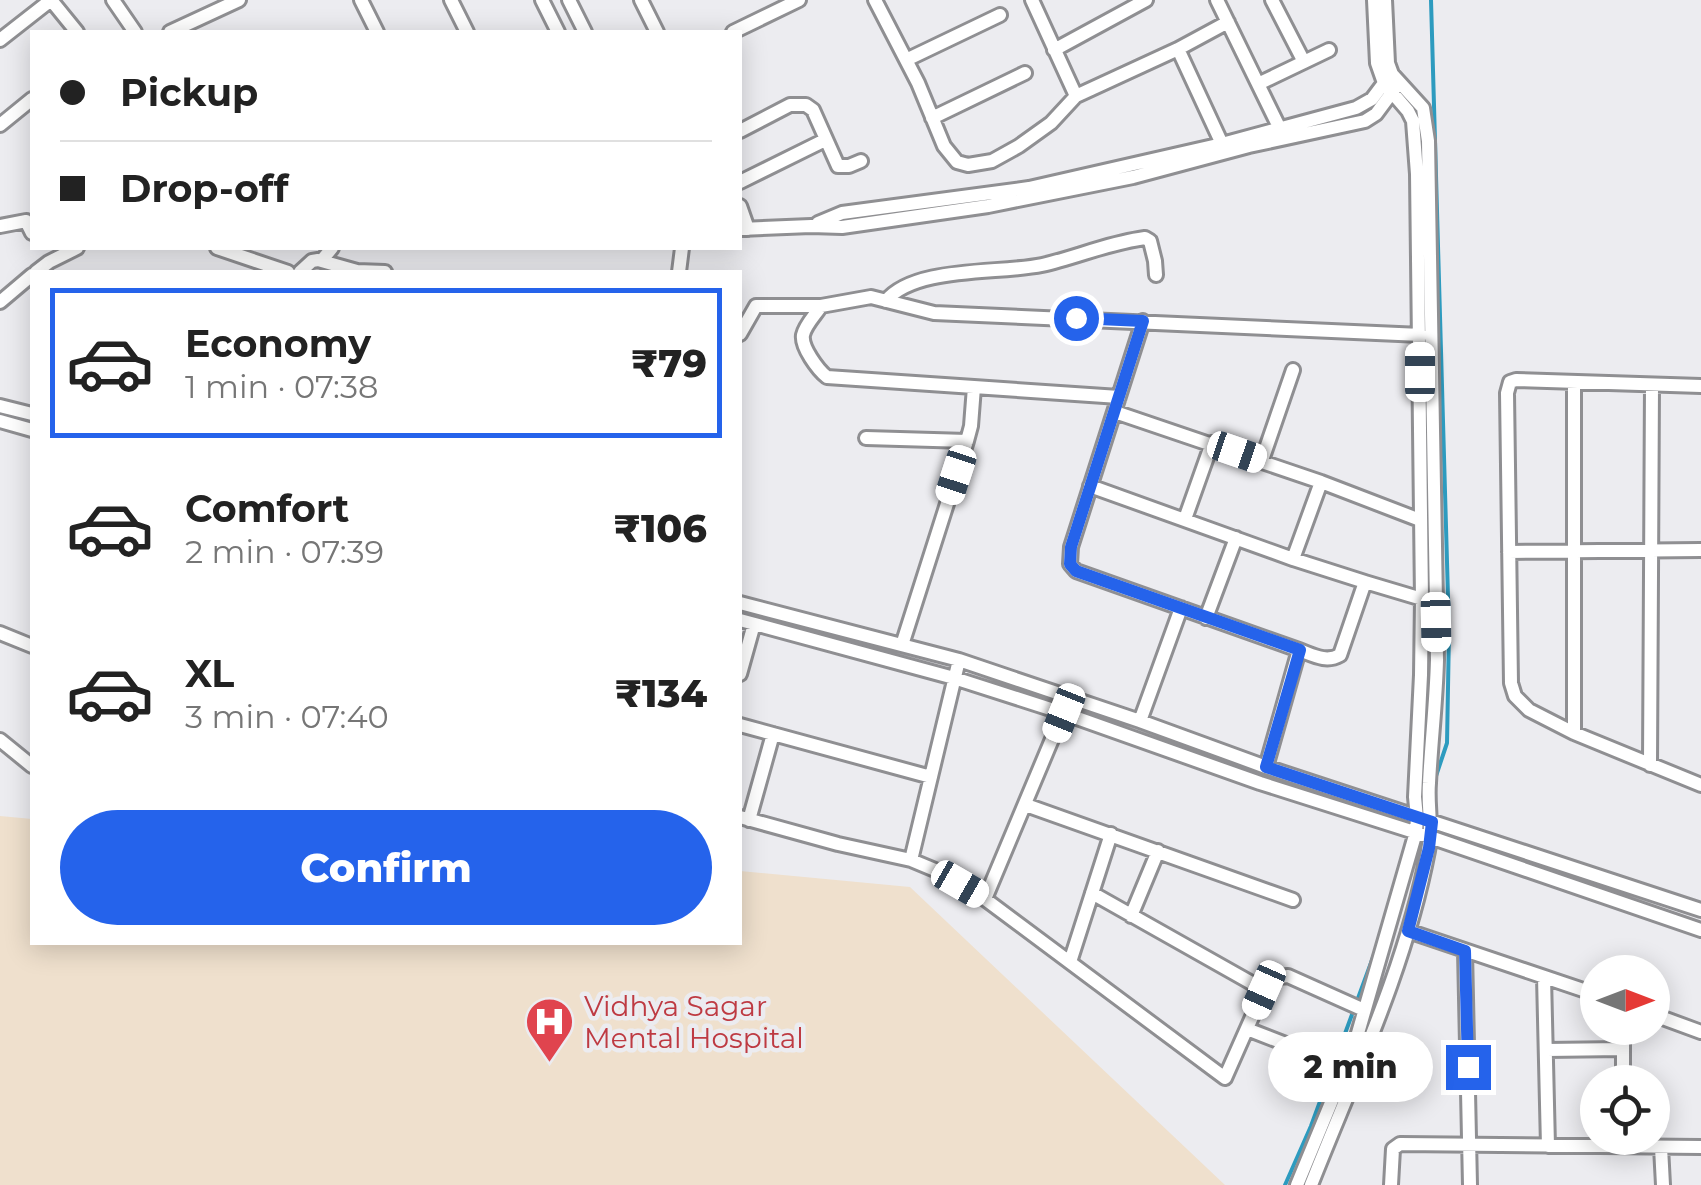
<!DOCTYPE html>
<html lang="en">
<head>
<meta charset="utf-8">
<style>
  :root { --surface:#fff; --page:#f2f2f2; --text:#222; --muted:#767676; --line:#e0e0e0; --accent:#2563eb }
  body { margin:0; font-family:Montserrat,sans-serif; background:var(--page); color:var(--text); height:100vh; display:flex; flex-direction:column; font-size:38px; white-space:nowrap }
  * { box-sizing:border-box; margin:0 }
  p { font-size:32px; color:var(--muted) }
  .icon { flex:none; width:55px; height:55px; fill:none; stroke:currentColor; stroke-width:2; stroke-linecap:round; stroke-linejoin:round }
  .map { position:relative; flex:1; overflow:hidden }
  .sheet { position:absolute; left:30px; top:270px; width:712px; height:675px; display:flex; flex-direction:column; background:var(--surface); border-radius:0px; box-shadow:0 5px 25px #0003 }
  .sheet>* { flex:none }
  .guide { position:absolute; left:30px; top:30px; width:712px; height:220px; border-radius:0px; box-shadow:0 5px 25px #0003; display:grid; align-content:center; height:220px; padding:0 30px; background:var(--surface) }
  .needle { width:65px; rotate:90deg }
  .tools { position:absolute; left:1580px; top:955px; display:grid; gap:20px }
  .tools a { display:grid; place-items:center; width:90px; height:90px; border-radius:50%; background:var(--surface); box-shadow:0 5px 25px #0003; font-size:50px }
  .end { position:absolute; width:45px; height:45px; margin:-22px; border:12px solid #2563eb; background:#fff; box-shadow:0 0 0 5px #fff }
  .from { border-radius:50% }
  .bubble { position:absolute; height:70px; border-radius:35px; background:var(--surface); box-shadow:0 5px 25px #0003; font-size:32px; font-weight:800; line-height:70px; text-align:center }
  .car { position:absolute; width:30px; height:60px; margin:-30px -15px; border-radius:12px; box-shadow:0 0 8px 2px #0007; background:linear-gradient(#fff 24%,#345 0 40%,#fff 0 76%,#345 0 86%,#fff 0) }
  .guide b { display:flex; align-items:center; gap:35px; height:95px; font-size:38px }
  .guide b+b { border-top:2px solid var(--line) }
  .guide i { width:25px; height:25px; background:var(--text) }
  ul { padding:18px 0 0; list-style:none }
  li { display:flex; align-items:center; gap:30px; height:150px; margin:0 20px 15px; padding:0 10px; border:5px solid transparent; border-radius:0px }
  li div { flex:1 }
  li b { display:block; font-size:38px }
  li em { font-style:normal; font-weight:800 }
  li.on { border-color:var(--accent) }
  li>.icon { width:90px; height:90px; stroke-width:1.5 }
  .primary-button { display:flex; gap:20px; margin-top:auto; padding:20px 30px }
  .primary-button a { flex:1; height:115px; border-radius:60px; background:var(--accent); color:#fff; font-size:40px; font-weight:800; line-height:115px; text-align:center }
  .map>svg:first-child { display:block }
  .medical { fill:#efe0cd }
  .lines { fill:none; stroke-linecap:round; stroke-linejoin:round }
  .stream { stroke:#2d9bbf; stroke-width:4 }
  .minor-casing { stroke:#8f8f92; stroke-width:18 }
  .minor { stroke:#fff; stroke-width:12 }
  .route { stroke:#2563eb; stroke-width:12 }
  .labels { text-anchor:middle; stroke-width:9; stroke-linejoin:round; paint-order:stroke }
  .health-label { font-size:28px; fill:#be3a42; stroke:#ececf0; text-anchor:start }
</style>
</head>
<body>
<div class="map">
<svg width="1701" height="1185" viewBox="0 0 1701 1185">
  <rect width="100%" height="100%" fill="#ececf0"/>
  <!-- medical -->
  <path class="medical" d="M0 816 32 819V942H740V871L910 887 1225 1185H0Z"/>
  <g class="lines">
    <!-- stream -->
    <path class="stream" d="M1431 0 1449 632 1447 743 1434 782
      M1285 1185 1311 1126 1375 952"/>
    <defs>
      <path id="minor" d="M51 0 77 32
        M113 0 135 32
        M361 0 377 32
        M451 0 467 32
        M542 0 558 32
        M569 0 585 32
        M641 0 657 32
        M875 0 918 83 944 146 957 162 968 165 992 161 1019 146 1051 123 1076 96 1178 49 1228 22
        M1032 0 1076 96
        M1217 0 1279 127
        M1272 0 1304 62
        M170 32 239 0
        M733 32 799 0
        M0 40 51 0
        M1178 49 1222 144
        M1054 50 1146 0
        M906 60 1000 15
        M1258 84 1329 50
        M932 118 1025 73
        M0 125 32 99
        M740 131 790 105H806L813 110 838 166H849L861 161
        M740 182 825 140
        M740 206 748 229
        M818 223 842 213 1029 188 1222 144 1356 108 1372 99 1387 79
        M0 226 26 221 32 233
        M740 229 811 226 842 227 988 206 1133 177 1249 146 1365 121 1376 114 1396 87
        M217 248 288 272
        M322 260 332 248
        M36 272 49 262 77 248
        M300 272 312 261 318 260 357 271
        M356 272 357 271 385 272
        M679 272 682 248
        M886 301C914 266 999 274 1042 265 1074 258 1106 244 1139 239L1145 238 1150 241 1155 261 1156 275
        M0 302 32 275
        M821 306C816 314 805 325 803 335 801 347 818 370 827 377L974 387
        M1143 321 1071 547 1070 564 1076 571 1299 650 1266 767
        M740 334 756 306H821L871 297 934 313 1421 335
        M1574 383V733
        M1701 386 1516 380 1510 382 1507 393 1511 683 1515 696 1529 710 1574 733 1701 785
        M0 406 32 414
        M1115 412 1321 482
        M0 421 32 430
        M866 438 967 441
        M1262 460 1293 370
        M1090 486 1293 559 1365 582
        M1185 519 1212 443
        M1509 552 1701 550
        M1293 559 1321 482 1420 520
        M740 603 959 660 1140 721 1266 767 1701 910
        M1206 618 1236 538
        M740 620 954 678 1063 713 1260 783 1430 837 1701 930
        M0 633 32 646
        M902 645 967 441 971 426 974 387 1119 397
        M1299 650C1313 655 1326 663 1340 655L1365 582 1422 599
        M740 674 754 624
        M1140 721 1181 608
        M740 725 931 777
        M0 740 32 766
        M1650 765 1652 385
        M1026 805 1293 900
        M740 817 838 844 911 860 935 870 985 899 1225 1078 1264 990 1279 977 1288 976 1364 1010
        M749 820 773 734
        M911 860 959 660
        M1092 893 1264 990
        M985 899 1063 713
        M1131 916 1158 851
        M1408 931 1598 995
        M1465 951 1470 1185
        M1070 962 1111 834
        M1544 977 1548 1146
        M1652 1014 1701 1032
        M1247 1029 1345 1067
        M1546 1050 1622 1049
        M1623 1082V1028
        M1661 1147 1663 1185
        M1297 1185 1354 1047 1416 832 1417 818 1415 797 1421 675 1422 599 1417 174 1413 121 1408 111 1384 83 1377 63 1374 0
        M1311 1185C1354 1076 1406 967 1428 851 1433 826 1427 807 1429 783 1431 742 1436 701 1437 660L1428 141 1423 108 1392 74 1388 63 1385 0
        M1391 1185 1393 1149 1400 1144 1701 1147"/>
    </defs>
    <!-- minor casing -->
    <use href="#minor" class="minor-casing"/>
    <!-- minor -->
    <use href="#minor" class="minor"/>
  </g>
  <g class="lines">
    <!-- route -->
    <path class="route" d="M1076 318 1143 321 1071 547 1070 564 1076 571 1300 650 1266 767 1432 822 1429 848 1408 931 1465 951 1468 1067"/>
  </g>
  <!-- icons -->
  <defs>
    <symbol id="hospital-pin" viewBox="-11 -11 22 30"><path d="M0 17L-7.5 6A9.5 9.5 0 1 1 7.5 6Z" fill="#e0444e" stroke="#ececf0"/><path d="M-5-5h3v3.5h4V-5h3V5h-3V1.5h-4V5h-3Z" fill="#fff"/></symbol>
  </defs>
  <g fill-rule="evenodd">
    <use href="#hospital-pin" x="522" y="994" width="55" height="75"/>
  </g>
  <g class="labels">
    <!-- health labels -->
    <g class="health-label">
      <text x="584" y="1016">Vidhya Sagar<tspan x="584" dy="32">Mental Hospital</tspan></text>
    </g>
  </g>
</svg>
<div class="tools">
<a><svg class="needle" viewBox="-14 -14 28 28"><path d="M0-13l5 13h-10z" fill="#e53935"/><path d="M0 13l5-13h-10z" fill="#767676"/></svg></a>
<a><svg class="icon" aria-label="locate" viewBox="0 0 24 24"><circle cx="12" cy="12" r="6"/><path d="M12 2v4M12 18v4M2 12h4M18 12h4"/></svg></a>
</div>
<i class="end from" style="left:1076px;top:318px"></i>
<i class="end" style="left:1468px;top:1067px"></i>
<div class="bubble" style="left:1268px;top:1032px;width:165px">2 min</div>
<i class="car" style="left:1420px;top:372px;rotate:0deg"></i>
<i class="car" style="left:1237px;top:452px;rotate:109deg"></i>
<i class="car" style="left:956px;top:475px;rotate:198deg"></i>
<i class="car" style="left:1436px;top:622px;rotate:179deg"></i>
<i class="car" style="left:1064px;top:713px;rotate:202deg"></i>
<i class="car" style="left:960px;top:884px;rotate:120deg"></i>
<i class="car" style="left:1264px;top:990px;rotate:204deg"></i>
<div class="guide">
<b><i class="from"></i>Pickup</b>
<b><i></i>Drop-off</b>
</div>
<section class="sheet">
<ul>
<li class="on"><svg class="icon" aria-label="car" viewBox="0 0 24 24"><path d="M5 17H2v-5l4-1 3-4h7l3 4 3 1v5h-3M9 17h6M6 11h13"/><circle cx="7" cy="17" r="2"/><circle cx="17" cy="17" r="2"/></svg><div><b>Economy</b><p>1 min · 07:38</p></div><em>₹79</em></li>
<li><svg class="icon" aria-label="car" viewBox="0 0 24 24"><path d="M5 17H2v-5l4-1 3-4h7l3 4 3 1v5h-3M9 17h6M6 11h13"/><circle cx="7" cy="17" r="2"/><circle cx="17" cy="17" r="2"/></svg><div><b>Comfort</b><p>2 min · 07:39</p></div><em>₹106</em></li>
<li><svg class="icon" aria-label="car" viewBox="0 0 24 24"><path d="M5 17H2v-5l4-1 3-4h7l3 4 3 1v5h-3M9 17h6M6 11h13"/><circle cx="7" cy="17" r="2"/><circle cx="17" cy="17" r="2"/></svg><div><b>XL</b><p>3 min · 07:40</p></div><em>₹134</em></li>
</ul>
<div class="primary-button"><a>Confirm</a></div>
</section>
</div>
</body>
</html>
